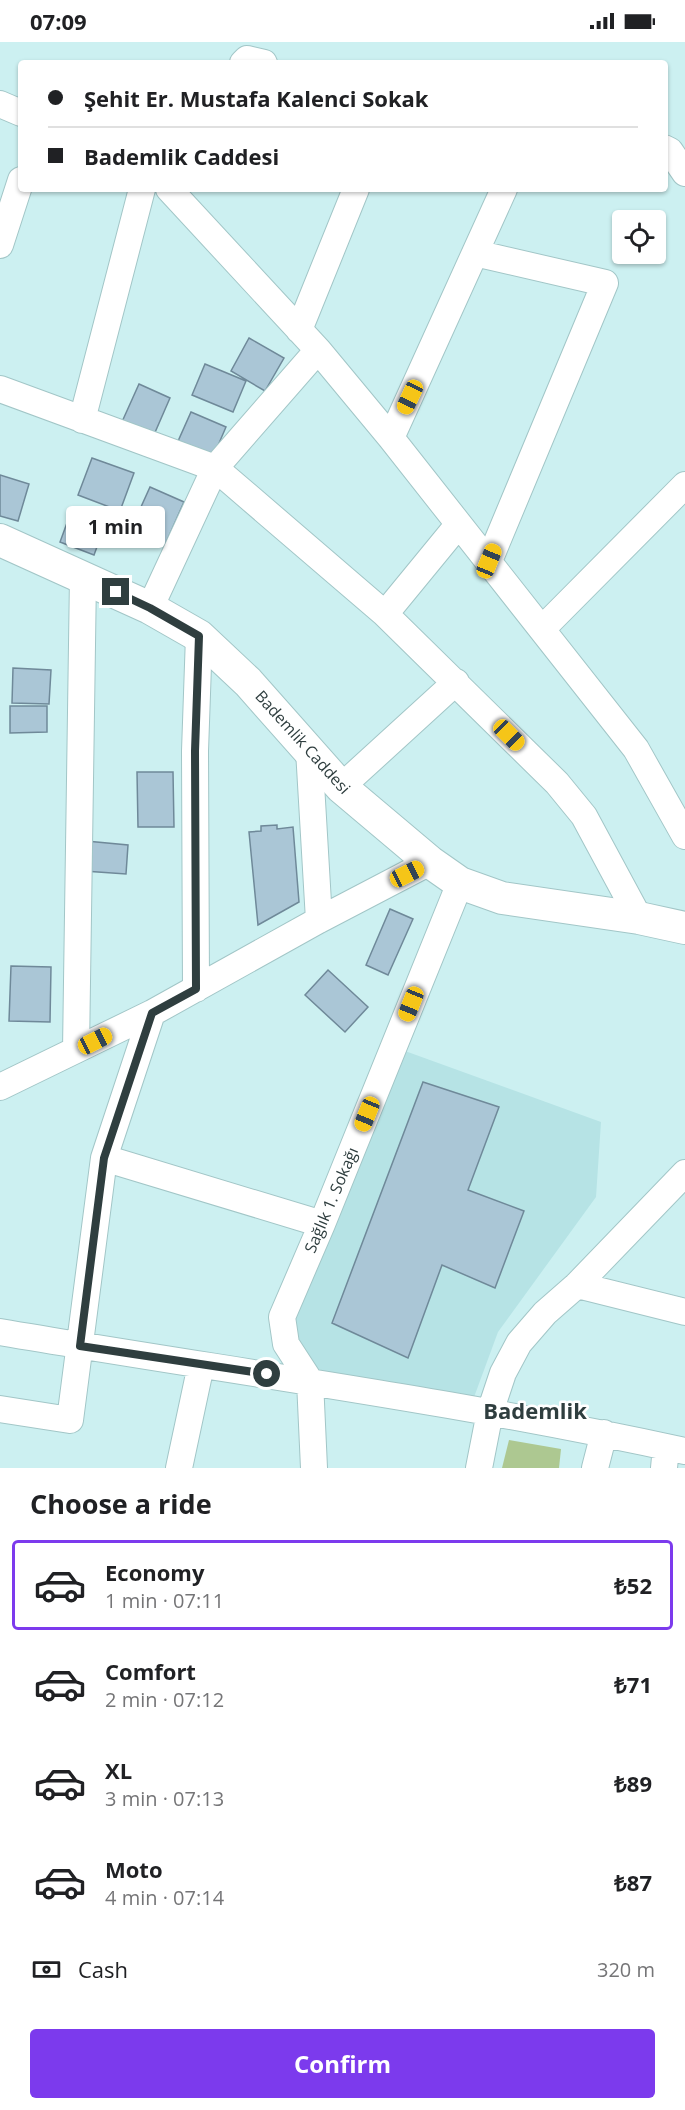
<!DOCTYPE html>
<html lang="en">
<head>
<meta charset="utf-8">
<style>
  :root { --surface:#fff; --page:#f6f6f6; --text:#202124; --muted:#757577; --line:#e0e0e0; --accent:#7c3aed }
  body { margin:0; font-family:"Open Sans",sans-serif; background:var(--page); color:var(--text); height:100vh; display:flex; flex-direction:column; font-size:22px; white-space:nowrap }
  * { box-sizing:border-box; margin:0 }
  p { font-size:20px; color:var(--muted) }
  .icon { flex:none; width:33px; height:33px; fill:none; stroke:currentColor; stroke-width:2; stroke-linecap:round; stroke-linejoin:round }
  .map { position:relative; height:1426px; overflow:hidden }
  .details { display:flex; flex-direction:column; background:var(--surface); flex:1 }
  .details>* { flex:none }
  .guide { position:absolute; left:18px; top:18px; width:650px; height:132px; border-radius:6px; box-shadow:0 2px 4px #0004; display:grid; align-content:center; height:132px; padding:0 30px; background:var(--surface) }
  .buttons { position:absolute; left:612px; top:168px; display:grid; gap:12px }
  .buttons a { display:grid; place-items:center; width:54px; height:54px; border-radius:6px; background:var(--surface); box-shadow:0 2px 4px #0004; font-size:30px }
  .end { position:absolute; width:27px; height:27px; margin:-14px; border:8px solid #2f3e3f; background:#fff; box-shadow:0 0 0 3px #fff }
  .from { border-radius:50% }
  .bubble { position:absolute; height:42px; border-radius:6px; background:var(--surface); box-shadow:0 2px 4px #0004; font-size:20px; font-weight:700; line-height:42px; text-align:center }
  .car { position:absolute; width:18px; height:36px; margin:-18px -9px; border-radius:8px; box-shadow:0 0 4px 2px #0007; background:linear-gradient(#f5c518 24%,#345 0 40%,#f5c518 0 76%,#345 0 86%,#f5c518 0) }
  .guide b { display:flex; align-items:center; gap:21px; height:57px; font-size:22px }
  .guide b+b { border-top:2px solid var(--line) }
  .guide i { width:15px; height:15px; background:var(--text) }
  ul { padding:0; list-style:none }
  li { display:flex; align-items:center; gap:18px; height:90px; margin:0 12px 9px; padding:0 18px; border:3px solid transparent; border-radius:6px }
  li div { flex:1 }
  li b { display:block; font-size:22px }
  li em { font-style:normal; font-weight:700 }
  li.current { border-color:var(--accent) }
  li>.icon { width:54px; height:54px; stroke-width:1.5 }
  h2 { padding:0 30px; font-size:27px; line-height:72px }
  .pay { display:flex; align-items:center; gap:15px; height:66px; padding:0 30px; font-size:22px }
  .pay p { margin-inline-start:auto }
  .button { display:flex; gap:12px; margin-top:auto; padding:12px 30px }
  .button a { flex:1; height:69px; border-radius:6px; background:var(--accent); color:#fff; font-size:24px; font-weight:700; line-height:69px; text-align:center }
  .status { display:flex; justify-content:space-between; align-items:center; height:42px; padding:0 30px; background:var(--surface); direction:ltr }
  .status svg { height:16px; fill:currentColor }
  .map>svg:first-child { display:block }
  .built { fill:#b6e3e5 }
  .green { fill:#adc891 }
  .building { fill:#aac6d6; stroke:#6f8999; stroke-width:1.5 }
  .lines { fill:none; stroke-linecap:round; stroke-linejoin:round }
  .minor-casing { stroke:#a2c6c7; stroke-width:28 }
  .tertiary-casing { stroke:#a2c6c7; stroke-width:34 }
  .minor { stroke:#fff; stroke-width:26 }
  .tertiary { stroke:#fff; stroke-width:32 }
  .route { stroke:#2f3e3f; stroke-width:8 }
  .labels { text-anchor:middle; stroke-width:5; stroke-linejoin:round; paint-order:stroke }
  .street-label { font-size:16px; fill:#2f3e3f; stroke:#fff }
  .district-label { font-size:22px; font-weight:bold; fill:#2f3e3f; stroke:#fff }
</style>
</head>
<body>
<div class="status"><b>07:09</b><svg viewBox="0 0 49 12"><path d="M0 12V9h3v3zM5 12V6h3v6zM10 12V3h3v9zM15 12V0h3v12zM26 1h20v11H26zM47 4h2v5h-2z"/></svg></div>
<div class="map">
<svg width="685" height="1426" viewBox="0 0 685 1426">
  <rect width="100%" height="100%" fill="#ccf0f1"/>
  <!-- built -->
  <path class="built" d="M394 1005 601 1080 596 1155 498 1290 470 1366 310 1339 286 1302 322 1182Z"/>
  <!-- green -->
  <path class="green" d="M509 1398 561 1407 559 1426H502Z"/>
  <!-- building -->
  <path class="building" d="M249 296 284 316 265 349 231 329Z
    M205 322 246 339 233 370 192 353Z
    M139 342 170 356 153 395 121 382Z
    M191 370 226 385 210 422 175 406Z
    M92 416 134 431 120 469 78 453Z
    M0 433 29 442 18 479 0 474Z
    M150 445 184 460 165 503 131 487Z
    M71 470 105 483 94 513 60 500Z
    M13 626 51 628 49 662 12 661Z
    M10 664H47V690L10 691Z
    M137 730H173L174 785H138Z
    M277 783V787L293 785 299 860 258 883 249 790 261 789V784Z
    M86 799 128 803 126 832 84 829Z
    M390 867 413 877 388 933 366 923Z
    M11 924 51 925 50 980 9 979Z
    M328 928 368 965 345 990 305 953Z
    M423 1040 499 1065 468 1148 524 1169 495 1246 442 1223 408 1316 332 1281Z"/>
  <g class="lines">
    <defs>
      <path id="minor" d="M243 21 247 17 264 21
        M0 62 21 71
        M664 106 670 109 685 131
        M169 147 318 308 391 396 636 707 685 794
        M0 203 21 138
        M475 211 605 241 489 519
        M299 288 356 147
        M0 347 215 426 385 572 557 741 584 774 639 876
        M82 378 142 147
        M391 396 504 147
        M150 566 215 426 318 308
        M385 572 458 483
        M542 587 685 443
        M309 708 319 878
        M341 745 456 640
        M196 947 195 709 199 594
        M76 1008 83 535
        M0 1045 152 971 319 878 430 820
        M104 1116 322 1182
        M577 1243 685 1270
        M0 1290C229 1329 458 1359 685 1409
        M310 1339 286 1302 282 1275 322 1182 460 841
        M310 1339 314 1426
        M0 1367 70 1378 104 1116 152 971
        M179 1426 201 1323
        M479 1426 490 1370 503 1331 519 1301 545 1271 577 1243 685 1131
        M595 1426 604 1391
        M664 1426 666 1405"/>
      <path id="tertiary" d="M0 498 150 566 199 594 248 640 341 745 430 820 460 841 502 856 639 876 685 886"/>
    </defs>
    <!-- minor casing -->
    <use href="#minor" class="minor-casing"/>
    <!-- tertiary casing -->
    <use href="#tertiary" class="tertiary-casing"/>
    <!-- minor -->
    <use href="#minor" class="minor"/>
    <!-- tertiary -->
    <use href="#tertiary" class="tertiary"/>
  </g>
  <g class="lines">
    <!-- route -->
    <path class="route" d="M116 550 150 566 199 594 195 709 196 947 152 971 104 1116 80 1304 267 1332"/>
  </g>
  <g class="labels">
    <!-- street labels -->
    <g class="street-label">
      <text transform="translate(303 700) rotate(48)" y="6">Bademlik Caddesi</text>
      <text transform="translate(331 1158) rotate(-67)" y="6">Sağlık 1. Sokağı</text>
    </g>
    <!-- district labels -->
    <g class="district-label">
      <text x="535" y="1377">Bademlik</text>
    </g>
  </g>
</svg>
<div class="buttons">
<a><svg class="icon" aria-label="locate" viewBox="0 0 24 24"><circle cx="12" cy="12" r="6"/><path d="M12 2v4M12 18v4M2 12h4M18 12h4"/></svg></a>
</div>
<i class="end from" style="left:267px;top:1332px"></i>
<i class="end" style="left:116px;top:550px"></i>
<div class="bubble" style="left:66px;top:464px;width:99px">1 min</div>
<i class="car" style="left:410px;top:355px;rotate:205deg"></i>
<i class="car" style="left:489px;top:519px;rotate:22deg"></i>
<i class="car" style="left:509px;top:693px;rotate:135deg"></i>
<i class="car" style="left:407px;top:832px;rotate:63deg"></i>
<i class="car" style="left:411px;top:962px;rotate:202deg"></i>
<i class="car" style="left:95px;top:999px;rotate:63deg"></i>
<i class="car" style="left:367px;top:1072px;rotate:202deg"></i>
<div class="guide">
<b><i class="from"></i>Şehit Er. Mustafa Kalenci Sokak</b>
<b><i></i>Bademlik Caddesi</b>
</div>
</div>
<section class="details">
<h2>Choose a ride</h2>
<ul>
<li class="current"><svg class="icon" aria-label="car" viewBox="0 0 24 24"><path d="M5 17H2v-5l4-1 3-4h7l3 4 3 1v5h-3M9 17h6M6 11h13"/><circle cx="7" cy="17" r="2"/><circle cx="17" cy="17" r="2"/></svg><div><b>Economy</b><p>1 min · 07:11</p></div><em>₺52</em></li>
<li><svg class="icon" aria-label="car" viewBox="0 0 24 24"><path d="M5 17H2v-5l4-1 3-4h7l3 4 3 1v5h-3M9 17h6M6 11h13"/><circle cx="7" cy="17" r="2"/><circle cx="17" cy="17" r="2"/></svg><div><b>Comfort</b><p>2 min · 07:12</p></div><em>₺71</em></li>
<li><svg class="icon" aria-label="car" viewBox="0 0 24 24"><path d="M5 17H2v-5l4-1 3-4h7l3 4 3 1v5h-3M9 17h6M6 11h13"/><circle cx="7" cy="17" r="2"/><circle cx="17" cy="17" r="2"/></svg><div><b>XL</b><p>3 min · 07:13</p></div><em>₺89</em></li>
<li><svg class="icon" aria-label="car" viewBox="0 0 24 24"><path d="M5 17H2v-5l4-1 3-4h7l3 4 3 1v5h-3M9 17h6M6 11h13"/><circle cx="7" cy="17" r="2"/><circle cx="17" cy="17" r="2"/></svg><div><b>Moto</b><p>4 min · 07:14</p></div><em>₺87</em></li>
</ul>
<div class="pay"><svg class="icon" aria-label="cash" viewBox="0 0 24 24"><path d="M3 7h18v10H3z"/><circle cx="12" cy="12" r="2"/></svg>Cash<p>320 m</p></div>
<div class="button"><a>Confirm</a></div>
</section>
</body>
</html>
